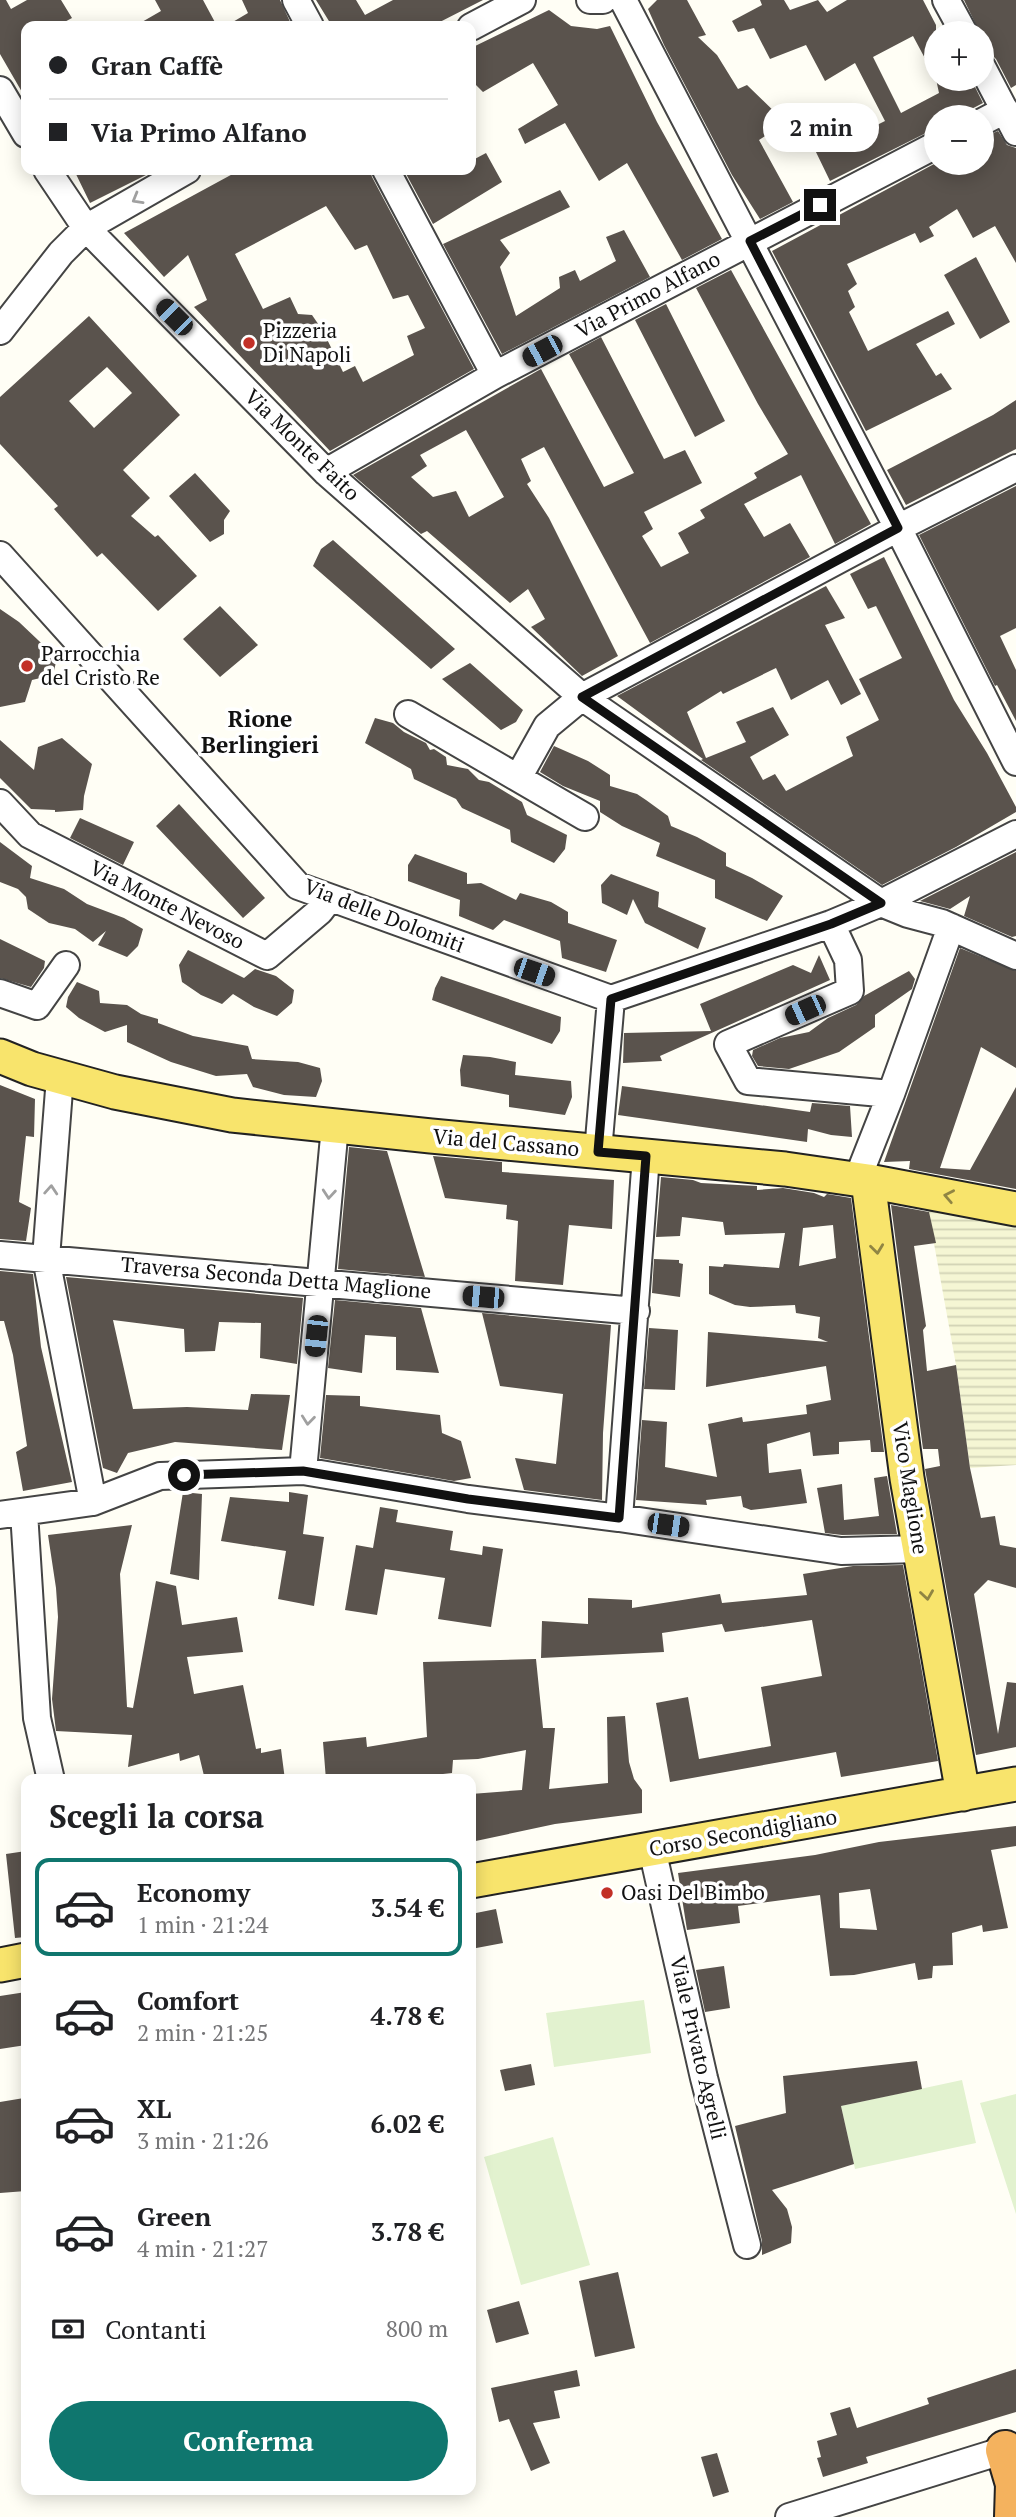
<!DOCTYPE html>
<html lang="it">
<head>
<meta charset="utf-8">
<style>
  :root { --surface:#fff; --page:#f6f6f6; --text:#202124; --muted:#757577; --line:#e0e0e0; --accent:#0f766e }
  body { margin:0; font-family:"PT Serif",serif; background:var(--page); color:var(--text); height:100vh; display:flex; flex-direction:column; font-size:26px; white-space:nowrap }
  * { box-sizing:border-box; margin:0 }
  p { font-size:23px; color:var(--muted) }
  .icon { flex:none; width:38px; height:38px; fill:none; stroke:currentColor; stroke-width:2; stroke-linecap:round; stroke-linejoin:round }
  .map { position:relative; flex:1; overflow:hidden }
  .drawer { position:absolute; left:21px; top:1774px; width:455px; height:721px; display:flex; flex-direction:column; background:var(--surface); border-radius:14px; box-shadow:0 4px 18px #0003 }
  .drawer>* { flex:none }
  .hud { position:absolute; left:21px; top:21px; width:455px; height:154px; border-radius:14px; box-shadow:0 4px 18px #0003; display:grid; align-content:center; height:154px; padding:0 28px; background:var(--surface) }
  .controls { position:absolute; left:924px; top:21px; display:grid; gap:14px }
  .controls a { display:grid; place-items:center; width:70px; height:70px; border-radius:50%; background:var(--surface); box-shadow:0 4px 18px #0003; font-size:35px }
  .end { position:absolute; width:32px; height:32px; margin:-16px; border:9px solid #111; background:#fff; box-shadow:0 0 0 4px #fff }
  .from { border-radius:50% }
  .bubble { position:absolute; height:49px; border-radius:24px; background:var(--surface); box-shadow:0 4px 18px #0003; font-size:23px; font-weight:700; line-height:49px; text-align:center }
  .car { position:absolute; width:21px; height:42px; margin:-21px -10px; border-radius:9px; box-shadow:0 0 5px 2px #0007; background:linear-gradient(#222 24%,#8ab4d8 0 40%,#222 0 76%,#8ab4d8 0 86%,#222 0) }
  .hud b { display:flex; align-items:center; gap:24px; height:66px; font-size:26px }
  .hud b+b { border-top:2px solid var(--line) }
  .hud i { width:18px; height:18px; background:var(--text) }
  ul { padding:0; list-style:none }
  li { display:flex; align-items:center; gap:21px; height:98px; margin:0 14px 10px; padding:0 14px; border:4px solid transparent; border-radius:14px }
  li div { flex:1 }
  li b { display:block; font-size:26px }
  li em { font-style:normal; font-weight:700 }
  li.active { border-color:var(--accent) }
  li>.icon { width:63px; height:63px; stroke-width:1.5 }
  h2 { padding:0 28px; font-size:32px; line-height:84px }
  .pay { display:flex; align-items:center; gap:18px; height:77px; padding:0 28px; font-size:26px }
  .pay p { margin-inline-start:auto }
  .primary-button { display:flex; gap:14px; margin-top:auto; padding:14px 28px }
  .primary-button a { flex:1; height:80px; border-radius:42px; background:var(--accent); color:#fff; font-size:28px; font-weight:700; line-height:80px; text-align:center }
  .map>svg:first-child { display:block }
  .farmland { fill:url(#farmland-rules) }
  .pitch { fill:#e2f2cf }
  .building { fill:#5a534d; fill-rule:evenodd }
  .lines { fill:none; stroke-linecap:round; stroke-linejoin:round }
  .minor-casing { stroke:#444; stroke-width:30 }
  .major-casing { stroke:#222; stroke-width:37 }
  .highway-casing { stroke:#222; stroke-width:42 }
  .minor { stroke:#fff; stroke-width:26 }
  .major { stroke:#f8e46c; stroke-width:33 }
  .highway { stroke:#f4b25e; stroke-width:38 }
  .oneway { stroke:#a0a0a0 }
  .oneway2 { stroke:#908543 }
  .route { stroke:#111; stroke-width:9 }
  .poi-dot { fill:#c23027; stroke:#fff; stroke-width:2.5 }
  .labels { text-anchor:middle; stroke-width:7; stroke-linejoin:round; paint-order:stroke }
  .street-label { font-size:21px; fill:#111; stroke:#fff }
  .poi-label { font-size:21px; fill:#111; stroke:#fff; text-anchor:start }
  .neighbourhood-label { font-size:23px; font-weight:bold; fill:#111; stroke:#fff }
</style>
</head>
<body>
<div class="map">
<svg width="1016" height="2517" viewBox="0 0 1016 2517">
  <defs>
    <pattern id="farmland-rules" width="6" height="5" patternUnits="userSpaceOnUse" patternTransform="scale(1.75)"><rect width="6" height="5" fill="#f5f6d4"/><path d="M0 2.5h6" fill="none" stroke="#d1d2b5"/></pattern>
  </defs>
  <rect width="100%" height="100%" fill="#fffef5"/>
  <!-- farmland -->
  <path class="farmland" d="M927 1205 1016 1220V1465L970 1468 956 1365Z"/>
  <!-- pitch -->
  <path class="pitch" d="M644 2000 651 2053 554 2067 546 2013Z
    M962 2080 976 2143 855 2169 841 2106Z
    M1016 2094V2214L980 2103Z
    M553 2137 590 2265 521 2285 484 2157Z"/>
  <!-- building -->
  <path class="building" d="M0 0H6L11 9 27 0H61L72 18 57 26H26V99L0 54Z
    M155 0H203L217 26H135L161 11Z
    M242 0H280L292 26H226L248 13Z
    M316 0H356L365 15 393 0H483L432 26H332Z
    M657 0H687L706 35 698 37 717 55 738 89 747 85 786 123 759 140 793 202 760 219 732 175 664 45 648 9Z
    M760 0H784L790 10 818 0 827 12 847 0H923L936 25V79H964L970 89 975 87 983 103 956 117H936V128L830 181 800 119 816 114 833 147 885 121 855 63 825 81 806 45 770 59 754 28 738 32 732 21 762 5ZM913 36 936 79 939 93 901 113 873 57Z
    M964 0H1016V85L1011 88 996 59 990 53 983 51 982 33H980Z
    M549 10 571 26 597 29 610 26 657 122 722 239 682 260 627 163 599 181 565 123 525 144 518 129 558 105 533 63 483 92 471 80V48Z
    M998 131 1007 145 1016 148V263L995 226 973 238 957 209 929 227 934 236 920 243 915 233 847 264 857 284 848 291 855 307 849 312 868 351 948 311 955 324 916 344 936 376 941 373 952 389 866 431 772 251 936 163H982V138Z
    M486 153 502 182 433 224 404 170H471V161Z
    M74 170H156L90 203Z
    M240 170H370L372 177 474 369 330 451 194 307 207 300 188 255 164 277 124 233ZM326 206 355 250 367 245 393 299 408 295 425 328 407 336 414 355 363 382 355 366 343 372 323 331 312 315 298 314 290 297 263 309 235 254Z
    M560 190 570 207 500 240 510 253 500 267 516 316 560 288 559 277 575 270 580 281 616 261 606 237 624 230 650 277 502 354 443 244Z
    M976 257 1010 322 980 339 944 275Z
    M731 270 871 524 835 544 801 475 744 504 764 537 790 523 810 557 650 643 544 447 521 459 531 481 527 484 549 518 618 656 582 676 531 627 545 619 528 589 510 603 427 531 421 534 353 475 541 369 604 487 634 473 569 354 601 337 664 459 685 450 702 483 644 512 653 529 642 536 661 567 689 553 678 533 705 518 700 510 757 478 754 473 788 454 758 404 696 288ZM466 430 504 497 469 517 456 491 433 497 411 477 427 466 420 455Z
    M666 304 725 421 695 437 635 320Z
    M89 316 180 415 123 470 150 498 131 516 155 537 158 535 197 576 158 611 102 553 97 557 54 509 58 506 0 444V397ZM107 367 132 393 94 428 69 401Z
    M1016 400V449L906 505 887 470 993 415Z
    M195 473 230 511 224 520V534L210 542 169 496Z
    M1016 486V628L1000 636 1016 670V721L997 685 995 686 919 535Z
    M333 540 455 649 431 669 313 566 321 549Z
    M884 557 954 700 987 753 1016 807V812L956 847 882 885 701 760 703 759 617 696 826 586 845 618 825 625 861 694 841 705 828 680 791 700 776 668 723 694 721 691 687 712 706 758 746 742 736 722 773 707 789 735 750 757 763 780 775 774 786 791 853 756 846 737 879 720 859 679 902 658 876 606 868 609 850 574Z
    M220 606 258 645 220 677 183 639Z
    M0 609 19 622 57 658 53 675 32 680 25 702 0 707Z
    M470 663 523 710 516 722 501 730 442 679Z
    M375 718 393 723 404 732 426 743 430 750 434 749 446 757 447 765 468 769 479 780 489 782 522 802 527 815 567 835 565 849 554 863 511 842 510 830 462 808 456 799 414 779 411 769 365 743Z
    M62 738 92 764 84 796 83 810 55 812V810L31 809 0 778V740L34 770 38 747Z
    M554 746 588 761 610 775V786L637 794 646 800 668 816 671 826 697 837 726 853V866L752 878 783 896 767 921 715 898V880L656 856 660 843 622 826 600 812V801L563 786 540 772Z
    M179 804 265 898 243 918 156 826Z
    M80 818 134 842 123 865 70 838Z
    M0 842 32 866 30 878 64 889 87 904 124 918 143 929 138 946 127 957 98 945 106 931 93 942 75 929 49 923 28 909 26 897 18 889 0 882Z
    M1016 852V936L1012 937 964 916 970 896 950 909 920 901Z
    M415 854 467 873V884L481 883 516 900 520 893 551 902 568 912V923L617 940 606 972 562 958 560 941 504 920 493 930 459 916 460 900 408 881V865Z
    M611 874 659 892 658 907 706 928 698 949 645 923 633 899 627 915 602 903 601 885Z
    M0 939 45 961 44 968 31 987 0 978Z
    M960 948 1016 971V1068L981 1047 940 1168 970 1170 1016 1087V1189L909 1169 910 1161 884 1162Z
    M188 950 244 978 255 969 276 976 294 990 292 1003 277 1016 254 1007 233 994 222 1004 201 995 182 982 179 965Z
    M819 955 830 980 660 1056 662 1061 623 1063 624 1033 711 1031 700 1004 793 965 811 973Z
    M909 971 915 979 912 989 875 1015V1027L839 1052 789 1069 758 1066 752 1056 753 1050 780 1038 809 1032 828 1018 856 1005 864 996Z
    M441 976 561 1017 560 1031 552 1044 432 1000 435 988Z
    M77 982 99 991 100 1003 127 1005 141 1014 158 1019V1023L193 1036 248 1046 252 1059 298 1062 320 1068 322 1081 316 1097 284 1095 253 1087 247 1074 216 1076 171 1062 127 1042V1025L105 1032 79 1018 66 1007 68 997Z
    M463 1055 490 1057 516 1062 515 1075 571 1081 572 1097 565 1115 509 1107V1095L461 1086 460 1070Z
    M0 1085 35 1099 34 1137 26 1136 19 1202 31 1208 26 1241 0 1239Z
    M622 1086 810 1112 812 1103 850 1106 852 1137 831 1135 808 1129 807 1142 618 1115Z
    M349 1147 387 1151 425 1277 338 1269Z
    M433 1156 502 1162V1172L614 1180 612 1229 569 1225 563 1285 515 1281 518 1221 506 1219 507 1205 445 1198Z
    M661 1177 693 1180 701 1183 757 1186V1190L783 1188 814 1193 824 1197 827 1194 851 1198 884 1452H871L870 1440 839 1442V1454L813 1456 810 1432 767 1444 769 1473 801 1469 807 1503 751 1510 743 1507 741 1496 706 1500 707 1505 636 1500 642 1420 667 1422 665 1467 717 1477 708 1424 742 1417 743 1422 807 1414 806 1405 831 1400 826 1366 706 1387 708 1332 828 1342 818 1338 820 1317 796 1313 795 1305 750 1307 735 1305 709 1294V1266L723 1267 724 1264 779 1268 785 1233 725 1235 723 1222 682 1217 680 1236 656 1237ZM833 1225 836 1258 799 1266 803 1228Z
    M891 1205 929 1212 936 1243 914 1246 926 1326 923 1330 927 1371 956 1365 970 1468 981 1518 995 1516 1000 1545 1016 1548V1588L988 1580 974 1594 998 1734 1007 1682 1016 1683V1747L976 1755 925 1469 940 1466 938 1449H923Z
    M654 1259 679 1260V1263L683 1264 680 1297 652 1293Z
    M0 1271 33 1274 41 1347 72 1482 23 1491 16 1452 27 1446 13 1355 4 1321H0Z
    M66 1277 303 1298 297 1364 260 1358 261 1323 219 1322 215 1351 185 1352 184 1329 113 1320 133 1409 187 1407 248 1410 251 1394 290 1395 282 1450 175 1442 128 1453 117 1473 103 1468Z
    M335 1300 421 1308 439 1373 396 1370V1337L365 1335 362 1373 328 1368Z
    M482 1313 611 1325 603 1433 602 1500 524 1490 515 1458 556 1464 563 1394 500 1386Z
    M649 1328 678 1330 675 1390 644 1389Z
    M326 1395 360 1396V1406L440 1415 442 1433 461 1441 471 1478 454 1481 320 1458Z
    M887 1476 897 1534 842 1535 825 1533 817 1488 842 1484 844 1520 879 1516 874 1478Z
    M183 1492 202 1494 199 1580 170 1574Z
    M289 1492 308 1495 303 1534 324 1537 314 1606 278 1599 286 1551 221 1541 230 1497 289 1502Z
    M380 1507 398 1510 396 1522 453 1531 450 1550 482 1555 483 1546 503 1549 491 1627 438 1619 445 1578 385 1569 377 1615 345 1610 356 1545 373 1548Z
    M132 1525 120 1574 127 1707 133 1708 156 1581 176 1586 182 1625 237 1617 243 1652 187 1657 194 1694 243 1685 256 1749 261 1748V1753L281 1749 285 1780 241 1776 205 1780 199 1755 180 1761 179 1753 128 1767 132 1735 56 1731 52 1699 58 1617 56 1588 48 1535Z
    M903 1565 938 1761 841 1777 836 1752 670 1782 656 1703 688 1697 699 1759 771 1746 761 1687 822 1676 812 1620 725 1632 722 1624 662 1633 664 1652 541 1658 542 1621 588 1624V1598L632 1600V1608L720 1594 722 1603 807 1595 803 1574 853 1566Z
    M536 1659 543 1728H555L549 1789 608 1783 607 1717 625 1716 629 1762 634 1779 642 1790V1813L555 1824 471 1842V1794L522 1790 526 1750 478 1759 453 1760 452 1773 407 1778 404 1780H326L323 1742 366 1737 367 1747 427 1737 423 1662Z
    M1016 1826V1846L991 1850 1008 1928 983 1932 982 1925 952 1933 953 1965 933 1966 932 1978 918 1980 915 1963 854 1975 830 1976 820 1895 738 1906 740 1923 687 1930 678 1873 815 1855 879 1842ZM870 1889 877 1930 840 1928 839 1893Z
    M26 1851V1937L15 1938 6 1854Z
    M496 1909 503 1943 471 1949V1914Z
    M724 1966 730 2008 705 2012 696 1970Z
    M26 1992V2045L0 2049V1996Z
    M917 2061 922 2089 841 2106 854 2164 772 2190 787 2209 792 2227 791 2243 762 2255V2241L735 2126 786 2113 783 2076Z
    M531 2064 535 2085 505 2091 500 2070Z
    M24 2098 26 2113V2191L0 2193V2102Z
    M618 2272 635 2348 595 2357 579 2281Z
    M519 2301 529 2334 496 2343 487 2310Z
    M1016 2369V2412L866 2457 868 2463 823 2477 817 2458 821 2457 817 2441 837 2435 830 2413 850 2407 857 2428 929 2404 927 2398Z
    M577 2370 580 2386 554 2391 560 2418 533 2423 550 2463 531 2471 509 2419 499 2422 491 2388Z
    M717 2453 729 2492 713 2497 701 2457Z"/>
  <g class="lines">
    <defs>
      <path id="minor" d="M296 0 310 26
        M590 0H603
        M623 0 898 528 1016 762
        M946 0 964 33
        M471 27 522 0
        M982 67 1016 132
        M0 90 26 134
        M982 122 1005 110
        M47 170 86 228 326 472 582 697 881 903 908 914 942 923 1016 956
        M386 170 495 375
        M0 331 61 253 86 228 187 170
        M326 472 495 375 936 145
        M0 555 298 886 611 999
        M408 714 518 778 547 726 582 697 898 528 1016 468
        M518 778 585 817
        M0 803 30 835 267 956 320 911 329 899
        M831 924 848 960 850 991 728 1044 748 1081 891 1094 857 1180
        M0 993 37 1006 66 965
        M611 999 831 924 881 903 1016 834
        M60 1077 46 1258 93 1502
        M891 1094 951 927
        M598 1152 611 999
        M0 1255 636 1311
        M303 1471 335 1126
        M24 1512 37 1718 51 1780
        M0 1515 93 1502 160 1476 303 1471 468 1499 619 1518 841 1551 921 1549
        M619 1518 646 1156
        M652 1849 704 2078 747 2245
        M789 2517 1005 2450 1016 2451"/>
      <path id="major" d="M0 1056 32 1069 115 1092 232 1115 431 1136 785 1169 868 1181 1016 1209
        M868 1181 907 1478 963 1794
        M471 1881 1016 1784
        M0 1965 26 1960"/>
      <path id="highway" d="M1005 2450 1015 2484 1014 2517"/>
    </defs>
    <!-- minor casing -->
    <use href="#minor" class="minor-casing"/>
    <!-- major casing -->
    <use href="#major" class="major-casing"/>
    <!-- highway casing -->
    <use href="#highway" class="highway-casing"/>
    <!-- minor -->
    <use href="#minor" class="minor"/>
    <!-- major -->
    <use href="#major" class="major"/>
    <!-- highway -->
    <use href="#highway" class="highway"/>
  </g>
  <!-- one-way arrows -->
  <defs><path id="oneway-chevron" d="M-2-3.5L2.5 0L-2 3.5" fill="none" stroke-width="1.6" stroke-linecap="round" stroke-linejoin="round" transform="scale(1.75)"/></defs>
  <g class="oneway">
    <use href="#oneway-chevron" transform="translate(137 199) rotate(150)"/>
    <use href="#oneway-chevron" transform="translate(51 1190) rotate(-86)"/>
    <use href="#oneway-chevron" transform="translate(329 1194) rotate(95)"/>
    <use href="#oneway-chevron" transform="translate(308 1420) rotate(96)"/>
  </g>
  <g class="oneway2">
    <use href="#oneway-chevron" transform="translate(949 1196) rotate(-169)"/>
    <use href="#oneway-chevron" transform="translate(877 1249) rotate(83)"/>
    <use href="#oneway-chevron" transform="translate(927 1595) rotate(82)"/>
  </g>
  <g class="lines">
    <!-- route -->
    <path class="route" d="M184 1475 303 1471 468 1499 619 1518 646 1156 598 1152 611 999 831 924 881 903 582 697 898 528 750 241 820 205"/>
  </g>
  <!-- markers -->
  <g class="poi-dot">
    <circle cx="249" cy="343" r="7"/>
    <circle cx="27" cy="666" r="7"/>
    <circle cx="607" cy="1893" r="7"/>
  </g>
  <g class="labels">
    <!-- street labels -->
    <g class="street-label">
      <text transform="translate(648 295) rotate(-28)" y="7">Via Primo Alfano</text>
      <text transform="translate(302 445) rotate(44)" y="7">Via Monte Faito</text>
      <text transform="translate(167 905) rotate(27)" y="7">Via Monte Nevoso</text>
      <text transform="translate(384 916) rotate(21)" y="7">Via delle Dolomiti</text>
      <text transform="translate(506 1143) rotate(5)" y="7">Via del Cassano</text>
      <text transform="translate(276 1278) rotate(5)" y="7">Traversa Seconda Detta Maglione</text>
      <text transform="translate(910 1488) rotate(81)" y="7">Vico Maglione</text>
      <text transform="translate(743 1833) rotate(-10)" y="7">Corso Secondigliano</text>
      <text transform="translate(698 2048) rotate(77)" y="7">Viale Privato Agrelli</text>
    </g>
    <!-- poi labels -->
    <g class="poi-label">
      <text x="263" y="338">Pizzeria<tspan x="263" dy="24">Di Napoli</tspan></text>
      <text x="41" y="661">Parrocchia<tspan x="41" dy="24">del Cristo Re</tspan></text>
      <text x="621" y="1900">Oasi Del Bimbo</text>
    </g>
    <!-- neighbourhood labels -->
    <g class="neighbourhood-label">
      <text x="260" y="727">Rione<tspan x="260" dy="26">Berlingieri</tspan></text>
    </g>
  </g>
</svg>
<div class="controls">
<a>+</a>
<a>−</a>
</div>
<i class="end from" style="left:184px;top:1475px"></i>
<i class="end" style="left:820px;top:205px"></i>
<div class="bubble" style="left:763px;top:103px;width:116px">2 min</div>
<i class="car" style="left:174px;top:317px;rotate:315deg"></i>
<i class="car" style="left:542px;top:351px;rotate:242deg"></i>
<i class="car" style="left:534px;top:972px;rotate:109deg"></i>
<i class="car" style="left:805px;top:1010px;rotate:246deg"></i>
<i class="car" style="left:483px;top:1297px;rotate:275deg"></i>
<i class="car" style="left:316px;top:1336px;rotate:186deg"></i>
<i class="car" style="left:668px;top:1525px;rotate:98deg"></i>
<div class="hud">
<b><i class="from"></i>Gran Caffè</b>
<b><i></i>Via Primo Alfano</b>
</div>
<section class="drawer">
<h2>Scegli la corsa</h2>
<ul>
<li class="active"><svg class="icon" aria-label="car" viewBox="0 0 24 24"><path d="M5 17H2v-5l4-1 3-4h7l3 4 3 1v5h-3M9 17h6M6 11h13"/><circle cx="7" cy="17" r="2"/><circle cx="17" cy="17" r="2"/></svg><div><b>Economy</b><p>1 min · 21:24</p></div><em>3.54 €</em></li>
<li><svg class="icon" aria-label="car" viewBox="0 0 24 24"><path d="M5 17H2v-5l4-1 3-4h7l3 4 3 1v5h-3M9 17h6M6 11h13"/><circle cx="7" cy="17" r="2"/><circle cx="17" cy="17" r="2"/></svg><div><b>Comfort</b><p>2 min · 21:25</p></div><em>4.78 €</em></li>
<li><svg class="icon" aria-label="car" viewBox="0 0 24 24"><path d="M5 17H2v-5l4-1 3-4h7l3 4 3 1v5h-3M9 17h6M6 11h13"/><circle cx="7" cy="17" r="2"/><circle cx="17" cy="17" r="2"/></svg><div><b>XL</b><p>3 min · 21:26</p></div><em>6.02 €</em></li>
<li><svg class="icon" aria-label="car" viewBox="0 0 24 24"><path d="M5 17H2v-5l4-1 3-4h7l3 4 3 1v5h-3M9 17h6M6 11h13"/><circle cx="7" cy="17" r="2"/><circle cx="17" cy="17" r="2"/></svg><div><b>Green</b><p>4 min · 21:27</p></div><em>3.78 €</em></li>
</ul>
<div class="pay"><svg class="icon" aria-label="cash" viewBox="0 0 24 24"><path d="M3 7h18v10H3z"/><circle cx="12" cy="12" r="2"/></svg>Contanti<p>800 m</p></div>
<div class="primary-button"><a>Conferma</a></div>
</section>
</div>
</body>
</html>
